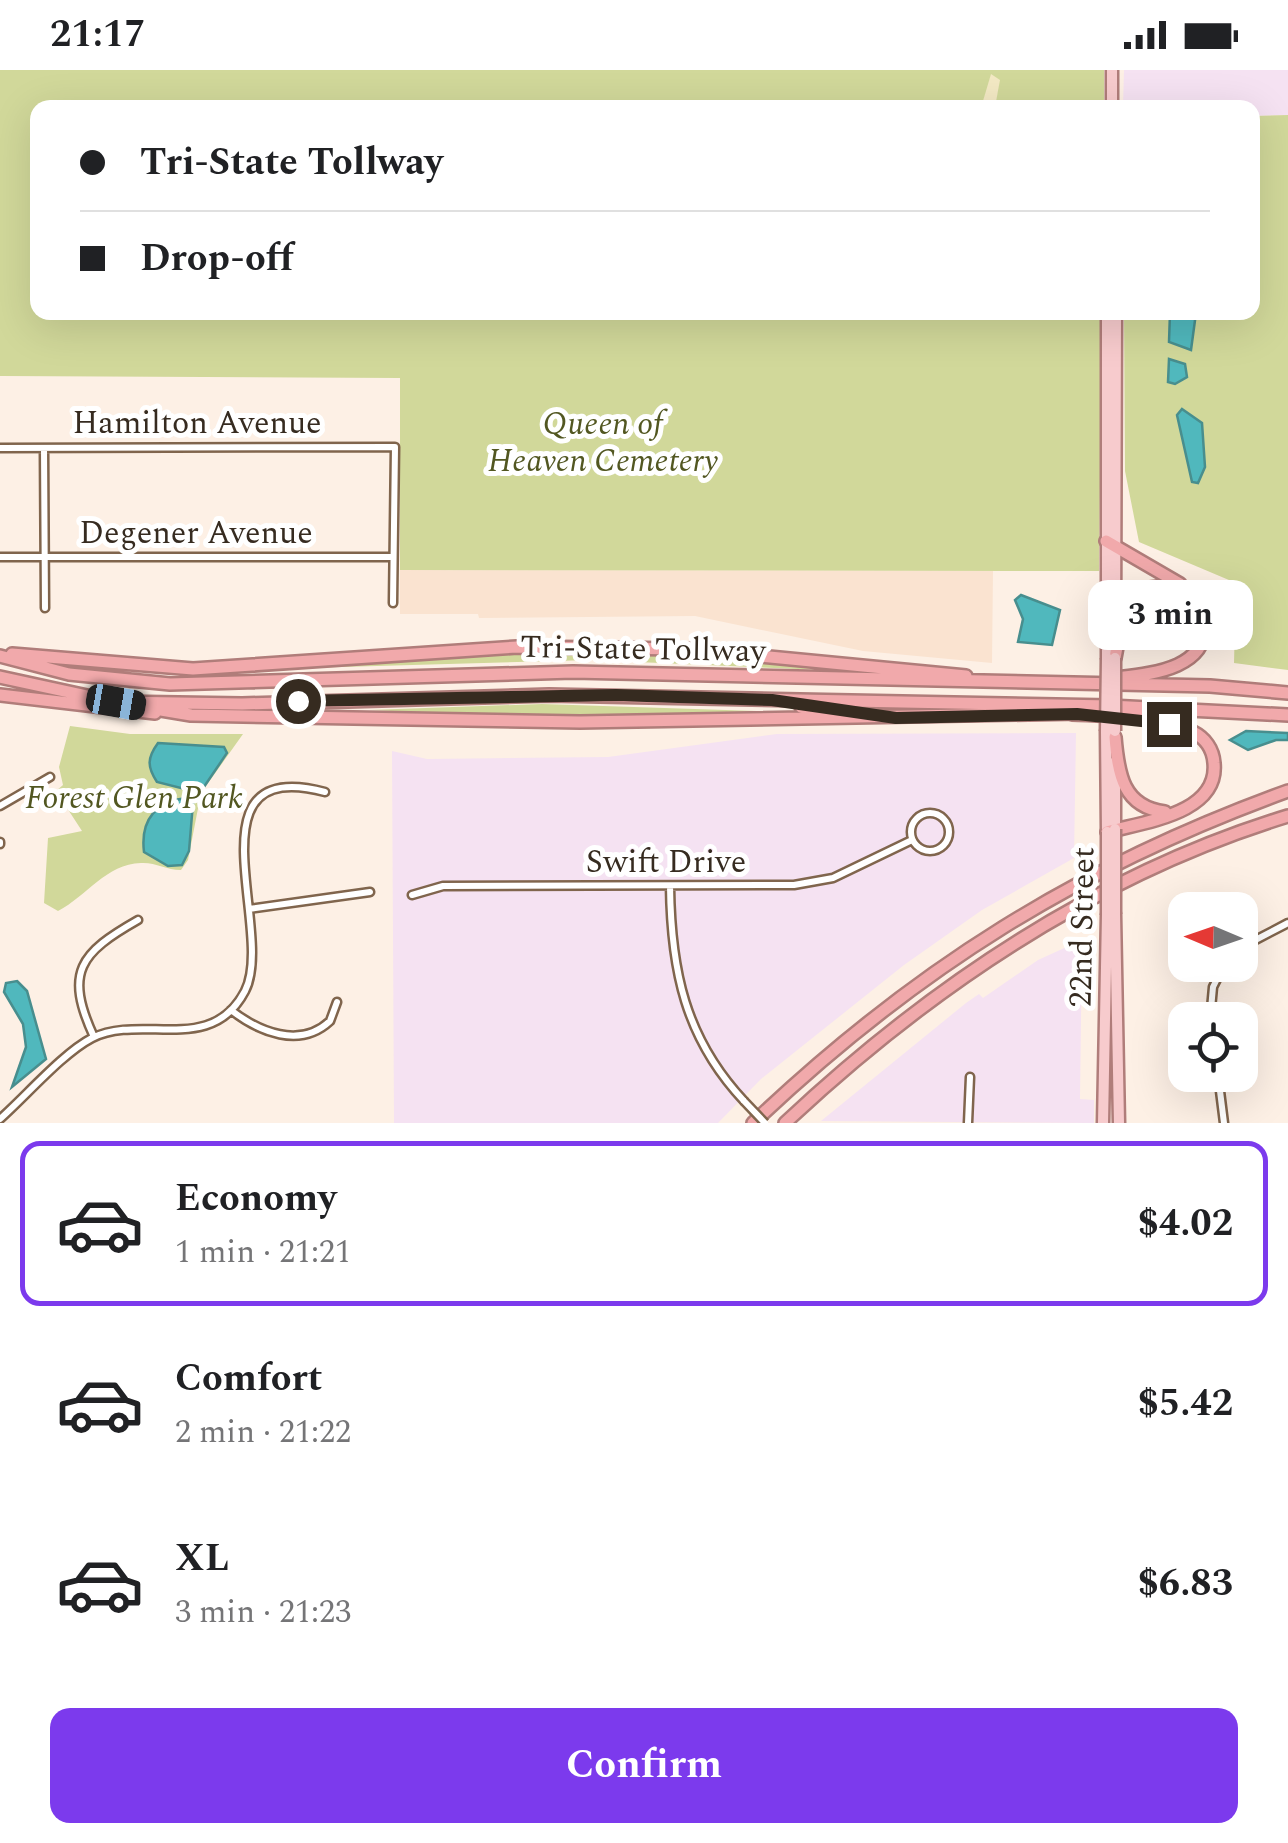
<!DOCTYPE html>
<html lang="en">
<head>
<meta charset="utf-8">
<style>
  :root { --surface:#fff; --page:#f2f2f2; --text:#202124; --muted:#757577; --line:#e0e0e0; --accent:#7c3aed }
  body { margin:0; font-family:Spectral,serif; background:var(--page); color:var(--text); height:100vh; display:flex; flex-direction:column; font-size:38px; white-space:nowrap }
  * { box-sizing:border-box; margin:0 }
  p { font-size:32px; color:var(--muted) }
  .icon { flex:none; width:55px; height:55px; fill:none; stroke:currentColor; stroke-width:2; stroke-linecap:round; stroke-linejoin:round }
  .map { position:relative; height:1053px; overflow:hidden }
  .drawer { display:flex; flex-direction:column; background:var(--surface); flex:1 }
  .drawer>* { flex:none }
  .guide { position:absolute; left:30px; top:30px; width:1230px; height:220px; border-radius:20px; box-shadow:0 10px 40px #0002; display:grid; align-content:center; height:220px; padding:0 50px; background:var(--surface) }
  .needle { width:65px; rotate:272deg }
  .tools { position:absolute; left:1168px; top:822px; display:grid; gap:20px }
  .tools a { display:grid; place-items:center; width:90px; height:90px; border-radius:20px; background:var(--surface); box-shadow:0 10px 40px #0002; font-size:50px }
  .end { position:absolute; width:45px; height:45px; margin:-22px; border:12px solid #362b20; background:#fff; box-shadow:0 0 0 5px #fff }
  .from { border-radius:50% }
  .bubble { position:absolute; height:70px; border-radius:20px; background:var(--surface); box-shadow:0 10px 40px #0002; font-size:32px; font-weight:700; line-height:70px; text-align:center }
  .car { position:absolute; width:30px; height:60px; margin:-30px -15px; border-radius:12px; box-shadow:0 0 8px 2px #0007; background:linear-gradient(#222 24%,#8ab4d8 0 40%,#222 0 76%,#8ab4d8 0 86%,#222 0) }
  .guide b { display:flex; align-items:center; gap:35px; height:95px; font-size:38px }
  .guide b+b { border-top:2px solid var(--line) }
  .guide i { width:25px; height:25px; background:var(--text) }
  ul { padding:18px 0 0; list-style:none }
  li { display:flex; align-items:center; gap:30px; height:165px; margin:0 20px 15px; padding:0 30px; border:5px solid transparent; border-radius:20px }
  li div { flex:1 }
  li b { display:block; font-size:38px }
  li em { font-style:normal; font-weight:700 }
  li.active { border-color:var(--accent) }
  li>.icon { width:90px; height:90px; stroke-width:1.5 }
  .button { display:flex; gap:20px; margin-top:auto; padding:20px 50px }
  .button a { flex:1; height:115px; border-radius:20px; background:var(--accent); color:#fff; font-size:40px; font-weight:700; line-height:115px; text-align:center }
  .status { display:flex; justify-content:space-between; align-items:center; height:70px; padding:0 50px; background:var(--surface); direction:ltr }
  .status svg { height:28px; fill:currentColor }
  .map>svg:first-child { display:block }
  .commercial { fill:#f5e2f2 }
  .built { fill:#fae3d0 }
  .green { fill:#d1d89a }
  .sand { fill:#f3e9c4 }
  .water { fill:#50b8bd; stroke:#488e8e; stroke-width:2.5 }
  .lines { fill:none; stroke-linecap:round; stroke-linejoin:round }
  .street-casing { stroke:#80654d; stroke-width:11 }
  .primary-casing { stroke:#b07d7a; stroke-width:15 }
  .highway-casing { stroke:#b07d7a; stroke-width:16 }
  .street { stroke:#fff; stroke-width:6 }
  .primary { stroke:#f7cbcd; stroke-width:10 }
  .highway { stroke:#f1a9ab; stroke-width:11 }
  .street-bridge-casing { stroke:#80654d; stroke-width:11; stroke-linecap:butt }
  .primary-bridge-casing { stroke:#b07d7a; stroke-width:15; stroke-linecap:butt }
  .street-bridge { stroke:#fff; stroke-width:6 }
  .primary-bridge { stroke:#f7cbcd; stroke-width:10 }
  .route { stroke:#362b20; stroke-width:12 }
  .labels { text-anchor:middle; stroke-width:10; stroke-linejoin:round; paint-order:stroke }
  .street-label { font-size:32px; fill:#362b20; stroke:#fff }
  .park-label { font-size:32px; font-style:italic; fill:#525721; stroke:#fff }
</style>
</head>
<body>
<div class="status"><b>21:17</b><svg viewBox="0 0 49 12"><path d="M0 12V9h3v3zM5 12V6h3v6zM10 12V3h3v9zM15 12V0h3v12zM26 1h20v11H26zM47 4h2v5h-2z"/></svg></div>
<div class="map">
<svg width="1288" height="1053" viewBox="0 0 1288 1053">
  <rect width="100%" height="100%" fill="#fdf0e5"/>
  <!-- commercial -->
  <path class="commercial" d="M1124 0H1288V45L1253 46 1252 38 1123 37Z
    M1076 663 1074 788 982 840 904 895 761 1009 718 1053H394L392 681 427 689 608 687 777 664Z
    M1082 870 1080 1029 1094 1030V1053L821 1051 966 933 979 924 983 928 1038 890Z"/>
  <!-- built -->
  <path class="built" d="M400 500 993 501 992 593 863 581 695 546 479 548 478 544H400Z"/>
  <!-- green -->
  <path class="green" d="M0 0H1104V38H38V242L1102 243 1099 501 400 500V308L0 306Z
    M1288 45V600L1234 593 1236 513 1139 472 1125 401 1124 243 1252 242 1253 46Z
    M585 580 663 582 869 602 591 590 306 598 477 583 585 585Z
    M542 634 818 643 585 647 575 644V649L369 640Z
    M70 656 130 664H243L201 723 188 790 181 800C166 800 155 792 141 793 106 794 87 826 58 841L44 833 48 768 82 761 56 721 63 715 59 697Z"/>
  <!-- sand -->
  <path class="sand" d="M991 4 1000 10 995 37 983 31Z"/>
  <!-- water -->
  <path class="water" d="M1170 243H1196L1191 280 1169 272Z
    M1169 289 1185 294 1187 307 1175 314 1168 312Z
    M1182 339 1202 353 1205 397 1198 413 1192 412 1177 345Z
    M1021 525 1060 540 1052 575 1018 572 1023 549 1015 530Z
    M1246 661 1288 663V670H1276L1248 680 1230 670Z
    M158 673 224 677 227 683 193 733 189 781 182 795 168 796 144 782C140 749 157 730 189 728L193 721 157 712C147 697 147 688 158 673Z
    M17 911 27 921 46 989 12 1017 26 977 23 954 4 922 6 913Z"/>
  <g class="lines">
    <defs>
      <path id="street" d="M0 378 395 377 393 533
        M44 378 45 538
        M0 487H393
        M0 736 50 707
        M911 762a19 19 0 1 1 38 0a19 19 0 1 1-38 0Z
        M0 772V774
        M670 816C671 900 685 968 744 1031
        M412 825 443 816 794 815 833 808 912 770
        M249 839 370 822
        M1240 878 1288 853
        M231 940C259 962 300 979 330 951L337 932
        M1210 950 1213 917 1224 895
        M94 967C64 902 80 883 138 850
        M1218 1005 1224 1053
        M0 1049C26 1026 63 983 92 968 143 943 211 986 245 921 276 862 185 685 325 722
        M968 1053 970 1007"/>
      <path id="primary" d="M1112 38V0
        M1115 566 1116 242
        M1107 588V242
        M1106 661 1107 762
        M1115 692V759
        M1115 844 1119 1053
        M1103 1053 1107 845"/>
      <path id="highway" d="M1106 471 1180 514
        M12 584 193 599 517 577 687 579 966 606
        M0 586 69 604 170 614 573 602 1210 616 1288 623
        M1115 588 1124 539 1141 519 1176 515C1192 523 1201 532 1204 550 1211 599 1150 604 1116 608
        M0 607 115 632 242 634 549 625 1110 636 1288 645
        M0 625 155 643
        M801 637 847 644
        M149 638 191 645 580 652 1080 643
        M1072 644C1102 645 1167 646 1193 662 1205 668 1213 679 1214 693 1219 744 1143 752 1107 762
        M1115 667C1118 704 1123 737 1165 742
        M753 1053C915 899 1078 797 1288 721
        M785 1053C929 918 1098 804 1288 746"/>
    </defs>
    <!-- street casing -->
    <use href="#street" class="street-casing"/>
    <!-- primary casing -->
    <use href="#primary" class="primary-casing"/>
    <!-- highway casing -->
    <use href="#highway" class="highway-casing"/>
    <!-- street -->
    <use href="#street" class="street"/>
    <!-- primary -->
    <use href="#primary" class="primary"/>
    <!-- highway -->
    <use href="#highway" class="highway"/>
    <defs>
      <path id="street-bridge" d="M744 1031 765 1053"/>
      <path id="primary-bridge" d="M1106 661 1107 588
        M1115 661V588
        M1115 844V759
        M1107 845V762"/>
    </defs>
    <!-- street-bridge casing -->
    <use href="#street-bridge" class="street-bridge-casing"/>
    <!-- primary-bridge casing -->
    <use href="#primary-bridge" class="primary-bridge-casing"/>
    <!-- street-bridge -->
    <use href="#street-bridge" class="street-bridge"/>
    <!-- primary-bridge -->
    <use href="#primary-bridge" class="primary-bridge"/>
  </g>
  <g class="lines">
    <!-- route -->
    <path class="route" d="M298 631 616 625 772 630 896 648 1077 644 1169 654"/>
  </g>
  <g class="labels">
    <!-- street labels -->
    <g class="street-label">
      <text x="197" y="363">Hamilton Avenue</text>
      <text x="196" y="473">Degener Avenue</text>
      <text transform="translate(643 578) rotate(1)" y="11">Tri-State Tollway</text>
      <text x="666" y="802">Swift Drive</text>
      <text transform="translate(1081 857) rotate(-89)" y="11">22nd Street</text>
    </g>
    <!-- park labels -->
    <g class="park-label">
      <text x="603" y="364">Queen of<tspan x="603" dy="37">Heaven Cemetery</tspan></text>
      <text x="134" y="738">Forest Glen Park</text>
    </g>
  </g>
</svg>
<div class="tools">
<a><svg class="needle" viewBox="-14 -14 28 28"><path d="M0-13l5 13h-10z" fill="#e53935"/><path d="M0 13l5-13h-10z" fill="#757577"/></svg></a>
<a><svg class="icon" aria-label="locate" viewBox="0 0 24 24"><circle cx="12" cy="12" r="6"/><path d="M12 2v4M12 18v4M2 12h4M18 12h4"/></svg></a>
</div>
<i class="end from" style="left:298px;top:631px"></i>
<i class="end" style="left:1169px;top:654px"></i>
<div class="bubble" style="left:1088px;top:510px;width:165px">3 min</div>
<i class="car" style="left:116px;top:632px;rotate:100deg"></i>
<div class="guide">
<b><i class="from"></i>Tri-State Tollway</b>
<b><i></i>Drop-off</b>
</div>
</div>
<section class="drawer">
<ul>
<li class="active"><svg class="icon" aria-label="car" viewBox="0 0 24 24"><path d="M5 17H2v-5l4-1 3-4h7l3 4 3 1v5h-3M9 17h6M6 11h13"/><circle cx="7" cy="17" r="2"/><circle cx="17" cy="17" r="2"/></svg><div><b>Economy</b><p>1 min · 21:21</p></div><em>$4.02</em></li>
<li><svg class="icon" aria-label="car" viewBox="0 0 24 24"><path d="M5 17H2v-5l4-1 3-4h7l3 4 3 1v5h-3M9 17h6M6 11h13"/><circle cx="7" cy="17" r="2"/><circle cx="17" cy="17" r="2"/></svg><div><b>Comfort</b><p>2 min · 21:22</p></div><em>$5.42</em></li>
<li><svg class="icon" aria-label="car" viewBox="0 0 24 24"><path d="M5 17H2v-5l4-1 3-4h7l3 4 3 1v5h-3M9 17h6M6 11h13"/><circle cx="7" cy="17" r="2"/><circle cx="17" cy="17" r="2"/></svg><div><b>XL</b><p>3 min · 21:23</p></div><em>$6.83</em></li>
</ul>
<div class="button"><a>Confirm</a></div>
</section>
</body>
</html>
